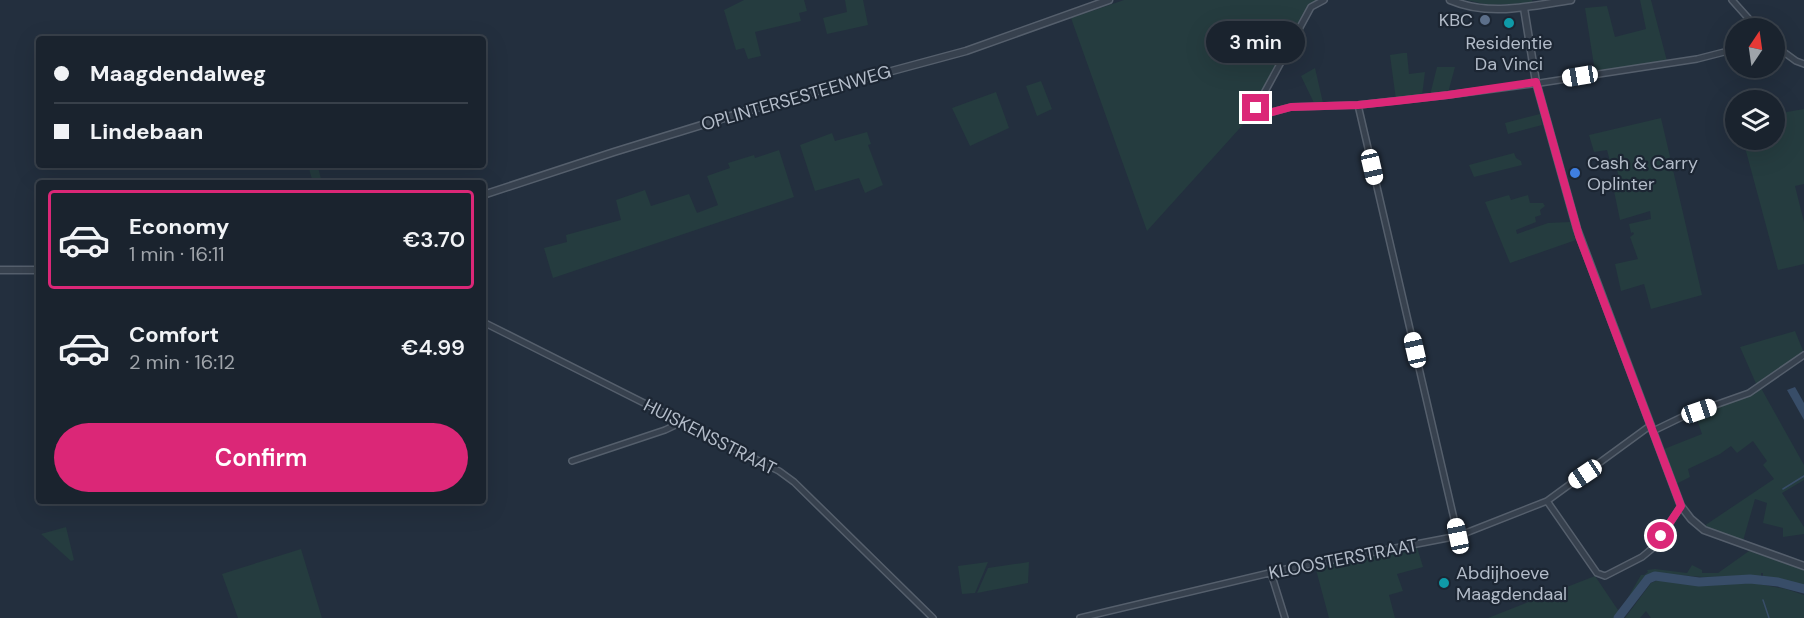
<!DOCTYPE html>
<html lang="en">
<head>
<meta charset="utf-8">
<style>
  :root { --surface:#1a232e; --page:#272f3a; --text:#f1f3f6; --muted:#9fa4aa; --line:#38404a; --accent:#db2777 }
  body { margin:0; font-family:"DM Sans",sans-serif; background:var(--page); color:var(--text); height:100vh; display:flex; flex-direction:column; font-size:22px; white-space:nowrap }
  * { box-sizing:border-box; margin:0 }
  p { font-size:20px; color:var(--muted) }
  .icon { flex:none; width:33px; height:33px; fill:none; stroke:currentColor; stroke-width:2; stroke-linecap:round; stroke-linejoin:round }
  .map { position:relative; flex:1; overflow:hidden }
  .sheet { position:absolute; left:36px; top:180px; width:450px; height:324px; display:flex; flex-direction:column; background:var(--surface); border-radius:6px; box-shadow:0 6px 24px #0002,0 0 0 2px var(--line) }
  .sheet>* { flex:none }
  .guide { position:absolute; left:36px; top:36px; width:450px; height:132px; border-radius:6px; box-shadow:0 6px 24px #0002,0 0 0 2px var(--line); display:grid; align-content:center; height:132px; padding:0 18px; background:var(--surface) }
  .needle { width:39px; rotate:13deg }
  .fabs { position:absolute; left:1725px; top:18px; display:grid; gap:12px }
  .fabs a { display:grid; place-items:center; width:60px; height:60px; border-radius:50%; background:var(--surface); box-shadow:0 6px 24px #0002,0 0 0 2px var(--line); font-size:30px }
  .end { position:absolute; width:27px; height:27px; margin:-14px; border:8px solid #db2777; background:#fff; box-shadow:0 0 0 3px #fff }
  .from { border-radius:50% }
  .bubble { position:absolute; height:42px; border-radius:21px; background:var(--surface); box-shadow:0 6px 24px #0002,0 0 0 2px var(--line); font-size:20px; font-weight:600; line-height:42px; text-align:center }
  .car { position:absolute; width:18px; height:36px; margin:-18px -9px; border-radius:8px; box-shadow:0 0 4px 2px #0007; background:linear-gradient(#fff 24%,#345 0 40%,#fff 0 76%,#345 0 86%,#fff 0) }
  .guide b { display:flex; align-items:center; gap:21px; height:57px; font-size:22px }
  .guide b+b { border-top:2px solid var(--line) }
  .guide i { width:15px; height:15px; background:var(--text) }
  ul { padding:10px 0 0; list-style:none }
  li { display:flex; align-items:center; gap:18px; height:99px; margin:0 12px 9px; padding:0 6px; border:3px solid transparent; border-radius:6px }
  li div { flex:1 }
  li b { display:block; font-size:22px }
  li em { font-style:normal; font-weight:600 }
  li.on { border-color:var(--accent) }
  li>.icon { width:54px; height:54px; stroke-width:1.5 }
  .action { display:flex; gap:12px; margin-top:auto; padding:12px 18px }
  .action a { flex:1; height:69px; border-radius:36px; background:var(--accent); color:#fff; font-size:24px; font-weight:600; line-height:69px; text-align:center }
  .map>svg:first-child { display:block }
  .green { fill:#253c3f }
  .water { fill:#384d68 }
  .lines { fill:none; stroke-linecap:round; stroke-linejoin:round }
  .stream { stroke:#384d68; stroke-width:1.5 }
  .river { stroke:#384d68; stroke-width:9 }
  .minor-casing { stroke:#555f6c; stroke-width:8 }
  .tertiary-casing { stroke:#555f6c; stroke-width:9 }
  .minor { stroke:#37414e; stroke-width:5 }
  .tertiary { stroke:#37414e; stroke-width:6 }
  .route { stroke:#db2777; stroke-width:8 }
  .service-dot { fill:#5c6f8a; stroke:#1c2633; stroke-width:2 }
  .culture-dot { fill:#0f9aa8; stroke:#1c2633; stroke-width:2 }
  .shop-dot { fill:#3f7fe0; stroke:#1c2633; stroke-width:2 }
  .labels { text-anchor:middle; stroke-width:4.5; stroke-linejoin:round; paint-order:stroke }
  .poi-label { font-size:18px; fill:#b3bcc9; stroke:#1c2633; text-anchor:start }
  .street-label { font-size:18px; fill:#b3bcc9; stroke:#1c2633 }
</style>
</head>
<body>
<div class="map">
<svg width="1804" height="618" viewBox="0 0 1804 618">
  <rect width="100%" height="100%" fill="#232f3e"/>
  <!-- green -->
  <path class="green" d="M744 0H804L807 11 799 13 801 21 755 32 761 56 748 59 744 48 736 50 724 10Z
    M845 0H863L868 25 827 34 823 18 847 12Z
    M1124 0H1321L1309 7 1249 118 1147 231 1071 18Z
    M1466 0H1532L1533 3 1489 5Z
    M1640 0H1651L1667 61 1595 72 1585 8 1607 6 1615 37 1646 29Z
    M1403 53H1407L1409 74 1425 72 1422 96 1396 100 1390 55Z
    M1437 67H1455L1448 93 1430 95Z
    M1315 68 1323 103H1314L1301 76Z
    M1041 81 1052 109 1037 116 1026 86Z
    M996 92 1009 128 970 146 952 108Z
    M1804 109V184L1795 186 1804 222V264L1778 270 1743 140H1774L1775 114Z
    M1540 114 1542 125 1508 134 1505 123Z
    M1661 118 1702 295 1651 309 1644 284 1621 291 1615 264 1638 259 1630 237 1634 234 1633 232 1631 233 1629 224 1651 219 1650 211 1620 220 1614 191 1619 189 1617 181 1619 180 1617 168 1612 169 1607 150 1594 152 1589 135Z
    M867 132 871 144 868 145 883 185 865 193 859 178 815 191 800 145 832 133 835 141Z
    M779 150 794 197 553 278 544 248 567 242 566 235 621 220 616 200 645 190 651 206 689 194 697 213 718 205 707 176 730 168 728 163 754 155 755 158Z
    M1514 153 1516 158 1521 161 1522 165 1474 177 1469 165Z
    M308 165H325L318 167 322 183H313Z
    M1509 195 1511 200 1528 195 1530 203H1543L1545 206 1540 210 1541 215 1535 217 1536 222 1516 230 1517 234 1548 223 1570 222 1576 240 1510 263 1485 202Z
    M1795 331 1804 353 1757 386 1740 347Z
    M1761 388 1804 465V480L1782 493 1804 527V534L1783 537V528L1763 523 1767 503 1755 499 1743 541 1704 526 1774 479 1763 465 1767 461 1753 441 1737 453 1731 446 1720 454 1688 469 1690 477 1676 484 1664 449 1702 434 1695 414Z
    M66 527 74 560 71 561 41 534Z
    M1417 547 1423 567 1397 574 1403 591 1389 595 1395 618H1329L1315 566Z
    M301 549 322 618H238L222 574Z
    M1749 551 1804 570V586L1763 577V573H1761V576L1702 577 1654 573 1646 576 1615 618H1488L1595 576 1618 610 1622 608 1641 575H1644L1648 572 1647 570 1655 569 1687 573 1692 565 1702 570V573H1718Z
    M988 562 975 593 962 594 958 566Z
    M1029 562 1028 583 977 593 988 568Z
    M1661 579 1704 585 1754 583 1786 589 1804 595V618H1651L1646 611 1640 618H1625L1651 583Z"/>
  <!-- water -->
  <path class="water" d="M1795 387 1804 403V420L1787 390Z"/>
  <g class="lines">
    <!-- stream -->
    <path class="stream" d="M1783 489 1804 476
      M1763 600 1769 618"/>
    <!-- river -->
    <path class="river" d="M1618 618 1648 579 1655 576 1699 582 1750 579 1778 582 1804 589"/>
    <defs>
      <path id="minor" d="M1732 0 1757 28
        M1774 45 1796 61 1804 64
        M1358 105 1458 536
        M1254 117 1291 107 1358 105 1448 95 1540 83 1697 59 1736 49
        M1254 117 1256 108 1311 7 1324 0
        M483 322 779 471 794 482 933 618
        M1653 431 1684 416 1749 393 1804 355
        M572 461 665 430 682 422
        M1547 501 1597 573 1605 576 1642 557 1654 547 1681 506
        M1271 573 1285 618
        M1080 618 1286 569 1458 536 1547 501 1651 425"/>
      <path id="tertiary" d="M1450 0C1490 17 1530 6 1571 0
        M1524 8 1536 82 1577 229 1681 506 1691 519 1704 530 1804 566
        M483 195 614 152 773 103 966 51 1109 0
        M0 270H39"/>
    </defs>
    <!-- minor casing -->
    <use href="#minor" class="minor-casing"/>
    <!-- tertiary casing -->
    <use href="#tertiary" class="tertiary-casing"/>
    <!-- minor -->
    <use href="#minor" class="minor"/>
    <!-- tertiary -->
    <use href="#tertiary" class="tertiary"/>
  </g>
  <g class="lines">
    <!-- route -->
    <path class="route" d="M1256 108 1254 117 1291 107 1358 105 1396 101 1448 95 1536 82 1579 236 1681 506 1661 536"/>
  </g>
  <!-- markers -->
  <circle class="service-dot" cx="1485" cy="20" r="6"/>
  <g class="culture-dot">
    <circle cx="1509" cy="23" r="6"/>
    <circle cx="1444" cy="583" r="6"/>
  </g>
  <circle class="shop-dot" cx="1575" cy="173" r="6"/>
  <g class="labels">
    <!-- poi labels -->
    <g class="poi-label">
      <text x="1473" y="26" text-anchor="end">KBC</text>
      <text x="1509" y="49" text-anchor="middle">Residentie<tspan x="1509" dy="21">Da Vinci</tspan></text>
      <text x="1587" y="169">Cash &amp; Carry<tspan x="1587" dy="21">Oplinter</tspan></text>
      <text x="1456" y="579">Abdijhoeve<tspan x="1456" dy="21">Maagdendaal</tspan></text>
    </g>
    <!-- street labels -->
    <g class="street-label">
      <text transform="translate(796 98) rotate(-16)" y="6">OPLINTERSESTEENWEG</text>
      <text transform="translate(710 437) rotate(27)" y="6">HUISKENSSTRAAT</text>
      <text transform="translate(1343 559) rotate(-11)" y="6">KLOOSTERSTRAAT</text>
    </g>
  </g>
</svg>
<div class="fabs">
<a><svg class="needle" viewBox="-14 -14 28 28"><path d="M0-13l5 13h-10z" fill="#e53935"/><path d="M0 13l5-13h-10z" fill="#9fa4aa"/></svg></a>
<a><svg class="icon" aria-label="layers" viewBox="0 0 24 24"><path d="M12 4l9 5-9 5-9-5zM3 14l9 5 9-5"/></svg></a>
</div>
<i class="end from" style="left:1661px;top:536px"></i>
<i class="end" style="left:1256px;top:108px"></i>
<div class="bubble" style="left:1206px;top:21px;width:99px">3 min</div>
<i class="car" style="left:1580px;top:76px;rotate:261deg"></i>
<i class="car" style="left:1372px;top:167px;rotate:167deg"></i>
<i class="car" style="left:1415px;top:350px;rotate:347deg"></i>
<i class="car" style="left:1699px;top:411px;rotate:71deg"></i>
<i class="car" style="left:1585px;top:474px;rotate:236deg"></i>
<i class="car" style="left:1458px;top:536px;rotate:348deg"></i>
<div class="guide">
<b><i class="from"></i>Maagdendalweg</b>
<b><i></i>Lindebaan</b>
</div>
<section class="sheet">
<ul>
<li class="on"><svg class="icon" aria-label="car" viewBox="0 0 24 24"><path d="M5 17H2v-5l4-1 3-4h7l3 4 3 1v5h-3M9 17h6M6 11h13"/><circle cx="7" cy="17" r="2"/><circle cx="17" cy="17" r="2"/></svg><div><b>Economy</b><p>1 min · 16:11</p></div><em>€3.70</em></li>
<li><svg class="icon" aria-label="car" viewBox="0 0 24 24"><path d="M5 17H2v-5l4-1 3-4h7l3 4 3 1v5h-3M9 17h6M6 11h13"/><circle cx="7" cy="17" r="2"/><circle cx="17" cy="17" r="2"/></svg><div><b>Comfort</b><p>2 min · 16:12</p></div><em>€4.99</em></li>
</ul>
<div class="action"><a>Confirm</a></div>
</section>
</div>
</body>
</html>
